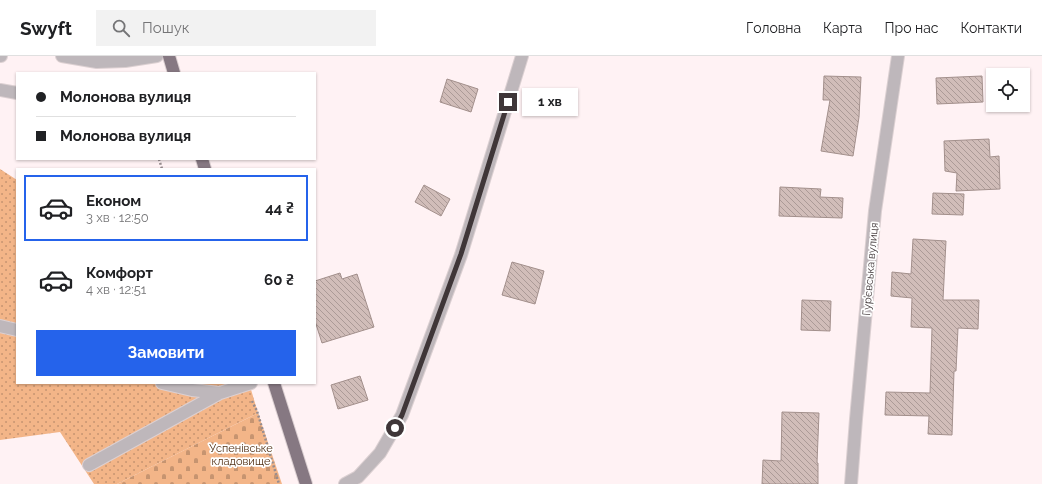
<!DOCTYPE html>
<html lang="uk">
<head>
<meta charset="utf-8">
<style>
  :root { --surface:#fff; --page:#f2f2f2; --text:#202124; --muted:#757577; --line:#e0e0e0; --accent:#2563eb }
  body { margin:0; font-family:Raleway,sans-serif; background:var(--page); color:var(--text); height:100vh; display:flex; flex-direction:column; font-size:15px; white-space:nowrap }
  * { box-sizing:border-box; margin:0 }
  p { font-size:13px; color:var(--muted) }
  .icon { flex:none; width:22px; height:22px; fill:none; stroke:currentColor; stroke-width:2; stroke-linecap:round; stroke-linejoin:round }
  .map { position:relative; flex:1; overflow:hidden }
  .sheet { position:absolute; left:16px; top:112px; width:300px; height:216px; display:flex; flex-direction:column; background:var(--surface); border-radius:0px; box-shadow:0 1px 3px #0004 }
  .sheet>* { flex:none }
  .top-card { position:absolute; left:16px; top:16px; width:300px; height:88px; border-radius:0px; box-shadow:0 1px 3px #0004; display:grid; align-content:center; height:88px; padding:0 20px; background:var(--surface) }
  .controls { position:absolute; left:986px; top:12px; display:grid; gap:8px }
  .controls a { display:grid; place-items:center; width:44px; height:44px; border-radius:0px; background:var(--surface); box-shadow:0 1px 3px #0004; font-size:20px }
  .end { position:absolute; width:18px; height:18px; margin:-9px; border:5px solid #3f3638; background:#fff; box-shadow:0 0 0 2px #fff }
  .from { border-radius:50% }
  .bubble { position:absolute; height:28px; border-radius:0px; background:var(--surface); box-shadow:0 1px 3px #0004; font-size:13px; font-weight:700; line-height:28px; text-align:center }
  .top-card b { display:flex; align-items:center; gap:14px; height:38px; font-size:15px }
  .top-card b+b { border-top:1px solid var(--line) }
  .top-card i { width:10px; height:10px; background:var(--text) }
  ul { padding:7px 0 0; list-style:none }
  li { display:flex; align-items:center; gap:12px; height:66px; margin:0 8px 6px; padding:0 12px; border:2px solid transparent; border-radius:0px }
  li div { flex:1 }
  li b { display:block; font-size:15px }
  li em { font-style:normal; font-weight:700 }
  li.selected { border-color:var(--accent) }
  li>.icon { width:36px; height:36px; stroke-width:1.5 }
  .action { display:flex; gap:8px; margin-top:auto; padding:8px 20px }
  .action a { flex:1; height:46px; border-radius:0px; background:var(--accent); color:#fff; font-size:16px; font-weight:700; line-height:46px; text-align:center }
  header { display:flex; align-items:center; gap:24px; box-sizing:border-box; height:56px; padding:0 20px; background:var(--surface); border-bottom:1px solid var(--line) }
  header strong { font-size:19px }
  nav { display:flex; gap:22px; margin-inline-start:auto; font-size:14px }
  .search { width:280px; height:36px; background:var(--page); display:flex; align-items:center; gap:10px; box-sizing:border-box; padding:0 14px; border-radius:0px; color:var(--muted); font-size:15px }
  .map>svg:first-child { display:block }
  .grass { fill:url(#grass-dots) }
  .cemetery { fill:url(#cemetery-stones) }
  .building { fill:url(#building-back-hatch); stroke:#a3908c }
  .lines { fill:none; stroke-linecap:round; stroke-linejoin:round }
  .service-casing { stroke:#dcd0d2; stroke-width:14 }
  .minor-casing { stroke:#dcd0d2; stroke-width:14 }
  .trunk-casing { stroke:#dcd0d2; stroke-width:14 }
  .path { stroke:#978c8e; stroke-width:2.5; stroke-dasharray:2 2; stroke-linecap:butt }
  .service { stroke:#beb7bb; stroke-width:12 }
  .minor { stroke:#beb7bb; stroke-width:12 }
  .trunk { stroke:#867882; stroke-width:12 }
  .route { stroke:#3f3638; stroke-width:5 }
  .labels { text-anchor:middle; stroke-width:3.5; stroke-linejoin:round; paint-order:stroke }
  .street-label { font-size:11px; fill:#3f3638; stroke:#fff }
  .park-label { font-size:11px; fill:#502f13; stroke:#fff }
</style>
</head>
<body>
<header>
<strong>Swyft</strong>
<div class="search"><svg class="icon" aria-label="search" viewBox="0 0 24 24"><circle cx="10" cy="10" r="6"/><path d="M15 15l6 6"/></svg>Пошук</div>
<nav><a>Головна</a><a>Карта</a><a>Про нас</a><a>Контакти</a></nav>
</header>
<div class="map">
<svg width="1042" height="428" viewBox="0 0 1042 428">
  <defs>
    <pattern id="grass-dots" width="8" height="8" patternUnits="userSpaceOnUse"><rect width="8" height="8" fill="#f3b588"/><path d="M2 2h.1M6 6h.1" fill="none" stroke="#c69470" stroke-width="1.8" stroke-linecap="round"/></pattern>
    <pattern id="cemetery-stones" width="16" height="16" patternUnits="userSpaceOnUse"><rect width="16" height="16" fill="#f3b588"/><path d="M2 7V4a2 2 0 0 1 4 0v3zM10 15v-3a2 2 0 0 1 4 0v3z" fill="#c69470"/></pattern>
    <pattern id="building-back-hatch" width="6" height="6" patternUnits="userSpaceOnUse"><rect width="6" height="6" fill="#d1bdb9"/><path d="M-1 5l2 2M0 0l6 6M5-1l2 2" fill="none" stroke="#ab9a97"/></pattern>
  </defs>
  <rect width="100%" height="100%" fill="#fff2f4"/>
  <!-- grass -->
  <path class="grass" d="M0 113 17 124V327H249L258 357 117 428H94L60 376 0 384Z"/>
  <!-- cemetery -->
  <path class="cemetery" d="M258 357 282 428H117Z"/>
  <!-- building -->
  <path class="building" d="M824 20 861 21 859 61 853 100 821 95 830 44H823Z
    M982 20 983 46 937 48 936 22Z
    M447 23 478 33 471 56 440 46Z
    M989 83 990 101 999 100 1000 133 956 135 957 117 945 115 944 85Z
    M424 129 450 143 441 160 415 146Z
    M780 131 821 133 820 141 843 142 842 162 779 160Z
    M933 137 964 138 963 159 932 158Z
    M913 183 946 185 943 244H979L978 273 958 272 956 315H954L952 379 928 378 929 360 885 359 886 336 930 337 932 272 911 271 912 242 891 240 892 216 911 218Z
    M512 206 544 215 535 248 502 239Z
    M340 217 342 223 357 218 374 271 322 287 315 265V225Z
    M802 244 831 245 830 275 801 274Z
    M360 320 368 344 338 353 331 329Z
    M782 356 819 357 817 407H818V428H762L763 404 781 405Z"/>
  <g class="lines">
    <defs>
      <path id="service" d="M0 0H1
        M62 0 97 6 125 5 157 0
        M0 34 17 37
        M0 270 17 274
        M162 327 192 334 220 337
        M89 409 220 337 251 327"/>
      <path id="minor" d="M345 428 358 421 380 397 402 359 461 199 522 0
        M851 428 856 363 875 155 898 0"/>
      <path id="trunk" d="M169 0 174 17
        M202 103 205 113
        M274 327 306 428"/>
    </defs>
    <!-- service casing -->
    <use href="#service" class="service-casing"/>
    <!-- minor casing -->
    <use href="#minor" class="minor-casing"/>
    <!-- trunk casing -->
    <use href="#trunk" class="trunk-casing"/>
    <!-- path -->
    <path class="path" d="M159 103 162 113
      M252 345 257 355 279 428"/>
    <!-- service -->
    <use href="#service" class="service"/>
    <!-- minor -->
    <use href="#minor" class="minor"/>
    <!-- trunk -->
    <use href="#trunk" class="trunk"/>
  </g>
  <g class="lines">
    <!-- route -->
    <path class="route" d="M395 372 402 359 461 198 508 46"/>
  </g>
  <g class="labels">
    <!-- street labels -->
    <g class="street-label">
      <text transform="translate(870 213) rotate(-85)" y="4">Гур’євська вулиця</text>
    </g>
    <!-- park labels -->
    <g class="park-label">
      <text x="241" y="396">Успенівське<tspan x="241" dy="13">кладовище</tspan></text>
    </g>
  </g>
</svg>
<div class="controls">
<a><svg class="icon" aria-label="locate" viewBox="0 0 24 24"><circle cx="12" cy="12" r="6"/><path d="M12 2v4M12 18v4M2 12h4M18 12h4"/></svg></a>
</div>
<i class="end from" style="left:395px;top:372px"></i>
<i class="end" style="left:508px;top:46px"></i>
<div class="bubble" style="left:522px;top:32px;width:56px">1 хв</div>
<div class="top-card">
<b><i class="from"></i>Молонова вулиця</b>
<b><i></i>Молонова вулиця</b>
</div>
<section class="sheet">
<ul>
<li class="selected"><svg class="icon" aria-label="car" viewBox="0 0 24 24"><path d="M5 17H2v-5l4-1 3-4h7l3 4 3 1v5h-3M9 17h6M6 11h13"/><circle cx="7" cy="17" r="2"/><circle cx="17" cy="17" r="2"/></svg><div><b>Економ</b><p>3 хв · 12:50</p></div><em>44 ₴</em></li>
<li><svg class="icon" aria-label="car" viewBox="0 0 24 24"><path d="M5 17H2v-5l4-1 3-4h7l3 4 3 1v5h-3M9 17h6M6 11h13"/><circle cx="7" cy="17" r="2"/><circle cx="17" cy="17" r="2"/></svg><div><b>Комфорт</b><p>4 хв · 12:51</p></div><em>60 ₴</em></li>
</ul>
<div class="action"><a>Замовити</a></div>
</section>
</div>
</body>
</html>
